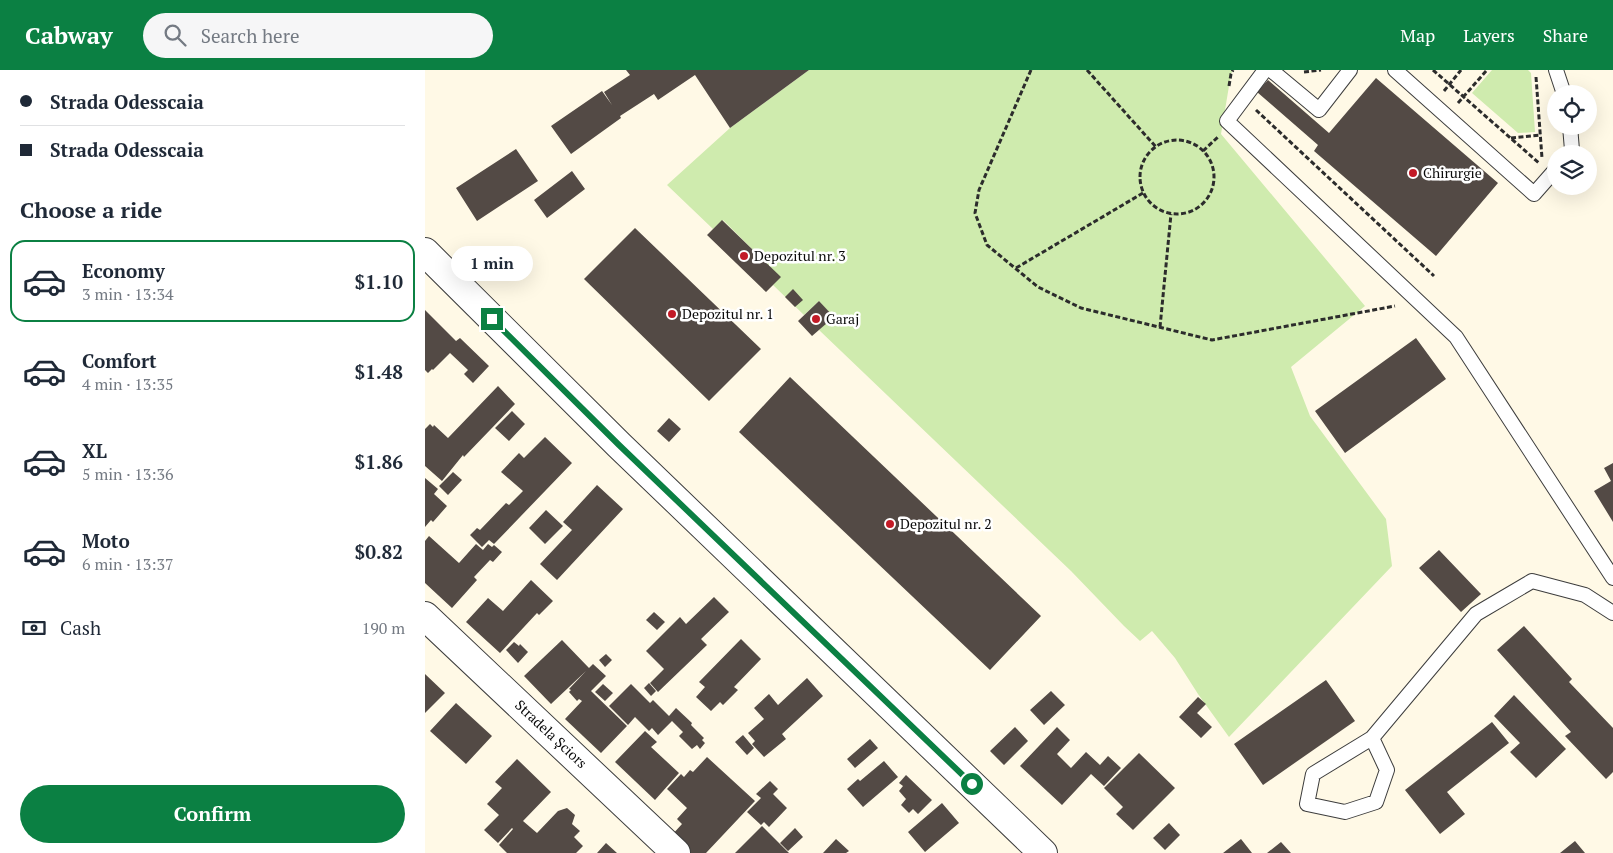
<!DOCTYPE html>
<html lang="en">
<head>
<meta charset="utf-8">
<style>
  :root { --surface:#fff; --page:#f6f6f7; --text:#1f2937; --muted:#747a83; --line:#e0e1e3; --accent:#0b8043 }
  body { margin:0; font-family:"PT Serif",serif; background:var(--page); color:var(--text); height:100vh; display:flex; flex-direction:column; font-size:19px; white-space:nowrap }
  * { box-sizing:border-box; margin:0 }
  p { font-size:16px; color:var(--muted) }
  .icon { flex:none; width:28px; height:28px; fill:none; stroke:currentColor; stroke-width:2; stroke-linecap:round; stroke-linejoin:round }
  .map { position:relative; flex:1; overflow:hidden }
  .side { display:flex; flex-direction:column; background:var(--surface); width:425px }
  .side>* { flex:none }
  .top-card { display:grid; align-content:center; height:110px; padding:0 20px; background:var(--surface) }
  .fabs { position:absolute; left:1122px; top:15px; display:grid; gap:10px }
  .fabs a { display:grid; place-items:center; width:50px; height:50px; border-radius:50%; background:var(--surface); box-shadow:0 5px 20px #0002; font-size:25px }
  .end { position:absolute; width:22px; height:22px; margin:-11px; border:6px solid #0b8043; background:#fff; box-shadow:0 0 0 2px #fff }
  .from { border-radius:50% }
  .bubble { position:absolute; height:35px; border-radius:18px; background:var(--surface); box-shadow:0 5px 20px #0002; font-size:16px; font-weight:700; line-height:35px; text-align:center }
  .top-card b { display:flex; align-items:center; gap:18px; height:48px; font-size:19px }
  .top-card b+b { border-top:1px solid var(--line) }
  .top-card i { width:12px; height:12px; background:var(--text) }
  ul { padding:0; list-style:none }
  li { display:flex; align-items:center; gap:15px; height:82px; margin:0 10px 8px; padding:0 10px; border:2px solid transparent; border-radius:15px }
  li div { flex:1 }
  li b { display:block; font-size:19px }
  li em { font-style:normal; font-weight:700 }
  li.on { border-color:var(--accent) }
  li>.icon { width:45px; height:45px; stroke-width:1.5 }
  h2 { padding:0 20px; font-size:22px; line-height:60px }
  .pay { display:flex; align-items:center; gap:12px; height:55px; padding:0 20px; font-size:19px }
  .pay p { margin-inline-start:auto }
  .cta { display:flex; gap:10px; margin-top:auto; padding:10px 20px }
  .cta a { flex:1; height:58px; border-radius:30px; background:var(--accent); color:#fff; font-size:20px; font-weight:700; line-height:58px; text-align:center }
  header { display:flex; align-items:center; gap:30px; box-sizing:border-box; height:70px; padding:0 25px; background:var(--accent); color:#fff }
  header strong { font-size:24px }
  nav { display:flex; gap:28px; margin-inline-start:auto; font-size:18px }
  .search { width:350px; height:45px; background:var(--page); display:flex; align-items:center; gap:12px; box-sizing:border-box; padding:0 18px; border-radius:28px; color:var(--muted); font-size:19px }
  main { display:flex; flex:1; min-height:0 }
  .map>svg:first-child { display:block }
  .green { fill:#cfebae }
  .building { fill:#534a45 }
  .lines { fill:none; stroke-linecap:round; stroke-linejoin:round }
  .service-casing { stroke:#3d3d3d; stroke-width:16 }
  .minor-casing { stroke:#3d3d3d; stroke-width:30 }
  .path { stroke:#2c2c2c; stroke-width:3; stroke-dasharray:5 2.5; stroke-linecap:butt }
  .service { stroke:#fff; stroke-width:14 }
  .minor { stroke:#fff; stroke-width:28 }
  .route { stroke:#0b8043; stroke-width:6 }
  .poi-dot { fill:#c21a26; stroke:#fff; stroke-width:2 }
  .labels { text-anchor:middle; stroke-width:5; stroke-linejoin:round; paint-order:stroke }
  .poi-label { font-size:14px; fill:#0a0a0a; stroke:#fff; text-anchor:start }
  .street-label { font-size:14px; fill:#0a0a0a; stroke:#fff }
</style>
</head>
<body>
<header>
<strong>Cabway</strong>
<div class="search"><svg class="icon" aria-label="search" viewBox="0 0 24 24"><circle cx="10" cy="10" r="6"/><path d="M15 15l6 6"/></svg>Search here</div>
<nav><a>Map</a><a>Layers</a><a>Share</a></nav>
</header>
<main>
<section class="side">
<div class="top-card">
<b><i class="from"></i>Strada Odesscaia</b>
<b><i></i>Strada Odesscaia</b>
</div>
<h2>Choose a ride</h2>
<ul>
<li class="on"><svg class="icon" aria-label="car" viewBox="0 0 24 24"><path d="M5 17H2v-5l4-1 3-4h7l3 4 3 1v5h-3M9 17h6M6 11h13"/><circle cx="7" cy="17" r="2"/><circle cx="17" cy="17" r="2"/></svg><div><b>Economy</b><p>3 min · 13:34</p></div><em>$1.10</em></li>
<li><svg class="icon" aria-label="car" viewBox="0 0 24 24"><path d="M5 17H2v-5l4-1 3-4h7l3 4 3 1v5h-3M9 17h6M6 11h13"/><circle cx="7" cy="17" r="2"/><circle cx="17" cy="17" r="2"/></svg><div><b>Comfort</b><p>4 min · 13:35</p></div><em>$1.48</em></li>
<li><svg class="icon" aria-label="car" viewBox="0 0 24 24"><path d="M5 17H2v-5l4-1 3-4h7l3 4 3 1v5h-3M9 17h6M6 11h13"/><circle cx="7" cy="17" r="2"/><circle cx="17" cy="17" r="2"/></svg><div><b>XL</b><p>5 min · 13:36</p></div><em>$1.86</em></li>
<li><svg class="icon" aria-label="car" viewBox="0 0 24 24"><path d="M5 17H2v-5l4-1 3-4h7l3 4 3 1v5h-3M9 17h6M6 11h13"/><circle cx="7" cy="17" r="2"/><circle cx="17" cy="17" r="2"/></svg><div><b>Moto</b><p>6 min · 13:37</p></div><em>$0.82</em></li>
</ul>
<div class="pay"><svg class="icon" aria-label="cash" viewBox="0 0 24 24"><path d="M3 7h18v10H3z"/><circle cx="12" cy="12" r="2"/></svg>Cash<p>190 m</p></div>
<div class="cta"><a>Confirm</a></div>
</section>
<div class="map">
<svg width="1188" height="783" viewBox="0 0 1188 783">
  <rect width="100%" height="100%" fill="#fff9e6"/>
  <!-- green -->
  <path class="green" d="M384 0H808L806 4 796 64 940 236 866 297 885 346 961 449 967 496 804 667 773 624 750 588 727 561 715 571 699 556 646 501 394 260 408 247 394 231 379 245 348 215 355 207 298 150 288 159 242 115 305 58Z
    M1067 0H1103L1106 3 1110 62 1093 63 1047 23Z"/>
  <!-- building -->
  <path class="building" d="M201 0H384L305 58 270 5 233 30 229 24 195 46 196 48 146 84 126 56 177 21 187 35 179 22 205 5Z
    M951 8 1073 113 1011 186 889 81 893 75 832 22 843 10 904 63Z
    M91 79 113 111 52 151 31 118Z
    M147 101 160 119 122 148 109 130Z
    M297 150 356 207 341 222 282 165Z
    M210 158 336 279 284 331 159 209Z
    M368 219 378 230 370 237 360 227Z
    M394 231 409 247 387 266 373 251Z
    M0 240 31 271 35 268 64 296 48 313 39 304 43 300 25 283 8 300 7 299 3 303 0 300Z
    M991 268 1021 309 920 383 890 341Z
    M365 307 616 546 565 600 314 362Z
    M73 316 90 334 39 387 38 385 17 411 0 396V359L5 354 8 357 9 355 23 368Z
    M87 341 100 354 84 371 70 358Z
    M244 348 256 359 244 372 232 361Z
    M120 367 147 393 69 474 64 470 57 477 45 465 52 458 55 460 81 433 84 435 98 421 76 402 94 383 99 388Z
    M1188 393V452L1169 421 1186 411 1179 398Z
    M28 402 37 410 23 425 14 416Z
    M0 408 13 419 9 424 22 436 8 452 6 450 0 457Z
    M172 415 198 439 132 510 115 494 147 460 138 452Z
    M121 440 138 456 120 474 104 458Z
    M4 466 34 493 51 474 58 480 63 474 67 477 69 475 77 482 68 492 65 490 49 507 52 510 27 538 0 513V471Z
    M1014 480 1056 524 1036 542 994 498Z
    M106 510 128 531 114 545 112 543 75 583 41 552 63 528 78 541Z
    M289 527 304 542 276 569 282 575 233 622 225 613 239 599 221 581 255 547 261 554Z
    M229 542 240 552 232 560 221 550Z
    M1099 556 1147 609 1144 612 1188 658V702L1181 709 1140 666 1146 662 1072 580Z
    M316 569 336 589 309 617 313 620 298 635 295 632 286 641 271 627 280 617 274 612Z
    M137 570 164 598 168 594 181 606 166 621 202 656 176 683 140 649 157 631 154 629 152 631 144 622 146 620 144 619 161 601 126 634 99 606Z
    M89 572 94 576 95 574 103 582 93 593 81 580Z
    M181 584 187 590 180 597 174 590Z
    M0 604 20 623 0 643Z
    M382 608 398 626 357 664 361 669 339 687 327 674 330 671 323 663 339 649 329 638 344 624 353 635Z
    M901 610 930 651 838 715 809 674Z
    M224 613 231 621 226 626 219 618Z
    M178 614 188 623 180 631 170 622Z
    M206 614 225 633 228 630 244 646 251 638 267 653 266 655 279 668 277 670 280 673 275 679 272 675 267 679 254 666 258 662 247 651 233 665 227 658 224 661 210 647 203 655 184 636Z
    M626 621 640 635 619 655 605 640Z
    M1089 625 1141 679 1111 708 1085 682 1095 673 1069 646Z
    M773 627 781 634 772 643 787 657 776 668 754 647Z
    M31 633 67 666 41 694 5 661Z
    M1067 652 1084 673 1022 722 1040 744 1015 764 980 720Z
    M590 657 603 671 579 695 565 681Z
    M632 657 645 670 632 684 646 698 661 682 675 695 683 686 696 698 679 716 666 704 637 735 595 696Z
    M220 661 232 672 226 677 254 703 230 730 190 692Z
    M318 665 329 678 322 685 310 672Z
    M445 669 453 678 430 698 422 689Z
    M714 683 750 718 708 760 691 744 698 737 679 718Z
    M282 687 330 731 281 783H264L246 766 257 754 252 749 262 738 242 719 256 704 259 707 265 700 268 702Z
    M92 689 126 722 98 751 112 763 133 741 142 738 150 745 147 754 155 761 149 767 158 776 151 783H82L74 775 88 759 87 758 73 773 59 760 74 745 62 734 77 718 70 712Z
    M459 691 473 707 438 737 422 719 433 709 435 711Z
    M481 705 507 730 493 744 488 739 484 743 476 735 481 729 474 721 478 716 474 713Z
    M345 711 353 719 348 724 362 738 344 757 339 752 336 755 322 742 336 728 331 724Z
    M517 733 534 753 500 782 483 762Z
    M744 753 755 765 740 780 728 768Z
    M337 756 364 783H310Z
    M370 758 378 767 363 781 355 773Z
    M411 769 424 781 421 783H398Z
    M816 769 827 783H798Z
    M1150 771 1160 783H1135Z
    M856 772 866 783H842Z
    M181 773 192 783H172Z"/>
  <g class="lines">
    <defs>
      <path id="service" d="M840 0 802 51 1031 267 1188 508
        M846 0 894 40 925 0
        M970 0 1109 124 1131 99
        M1131 0 1139 24
        M1144 84 1147 80 1145 56
        M947 668 962 700 951 732 920 742 882 734 888 704 947 668 1051 544 1107 511 1160 525 1188 543"/>
      <path id="minor" d="M0 182 194 375 618 783
        M0 546 251 783"/>
    </defs>
    <!-- service casing -->
    <use href="#service" class="service-casing"/>
    <!-- minor casing -->
    <use href="#minor" class="minor-casing"/>
    <!-- path -->
    <path class="path" d="M606 0 554 120 550 143 562 175 613 217 656 238 787 270 970 236
      M662 0 731 77
      M1008 0 1114 93
      M879 2 896 0
      M1111 7 1117 88
      M804 16 806 4 808 0
      M1019 21 1036 0
      M1033 33 1062 0
      M831 40 1009 206
      M1086 68 1116 65
      M715 107a37 37 0 1 1 74 0a37 37 0 1 1-74 0Z
      M778 81 794 66
      M591 198 718 123
      M735 257 746 144"/>
    <!-- service -->
    <use href="#service" class="service"/>
    <!-- minor -->
    <use href="#minor" class="minor"/>
  </g>
  <g class="lines">
    <!-- route -->
    <path class="route" d="M67 249 194 375 547 714"/>
  </g>
  <!-- markers -->
  <g class="poi-dot">
    <circle cx="988" cy="103" r="5"/>
    <circle cx="319" cy="186" r="5"/>
    <circle cx="247" cy="244" r="5"/>
    <circle cx="391" cy="249" r="5"/>
    <circle cx="465" cy="454" r="5"/>
  </g>
  <g class="labels">
    <!-- poi labels -->
    <g class="poi-label">
      <text x="998" y="108">Chirurgie</text>
      <text x="329" y="191">Depozitul nr. 3</text>
      <text x="257" y="249">Depozitul nr. 1</text>
      <text x="401" y="254">Garaj</text>
      <text x="475" y="459">Depozitul nr. 2</text>
    </g>
    <!-- street labels -->
    <g class="street-label">
      <text transform="translate(126 664) rotate(43)" y="5">Stradela Șciors</text>
    </g>
  </g>
</svg>
<div class="fabs">
<a><svg class="icon" aria-label="locate" viewBox="0 0 24 24"><circle cx="12" cy="12" r="6"/><path d="M12 2v4M12 18v4M2 12h4M18 12h4"/></svg></a>
<a><svg class="icon" aria-label="layers" viewBox="0 0 24 24"><path d="M12 4l9 5-9 5-9-5zM3 14l9 5 9-5"/></svg></a>
</div>
<i class="end from" style="left:547px;top:714px"></i>
<i class="end" style="left:67px;top:249px"></i>
<div class="bubble" style="left:26px;top:176px;width:82px">1 min</div>
</div>
</main>
</body>
</html>
